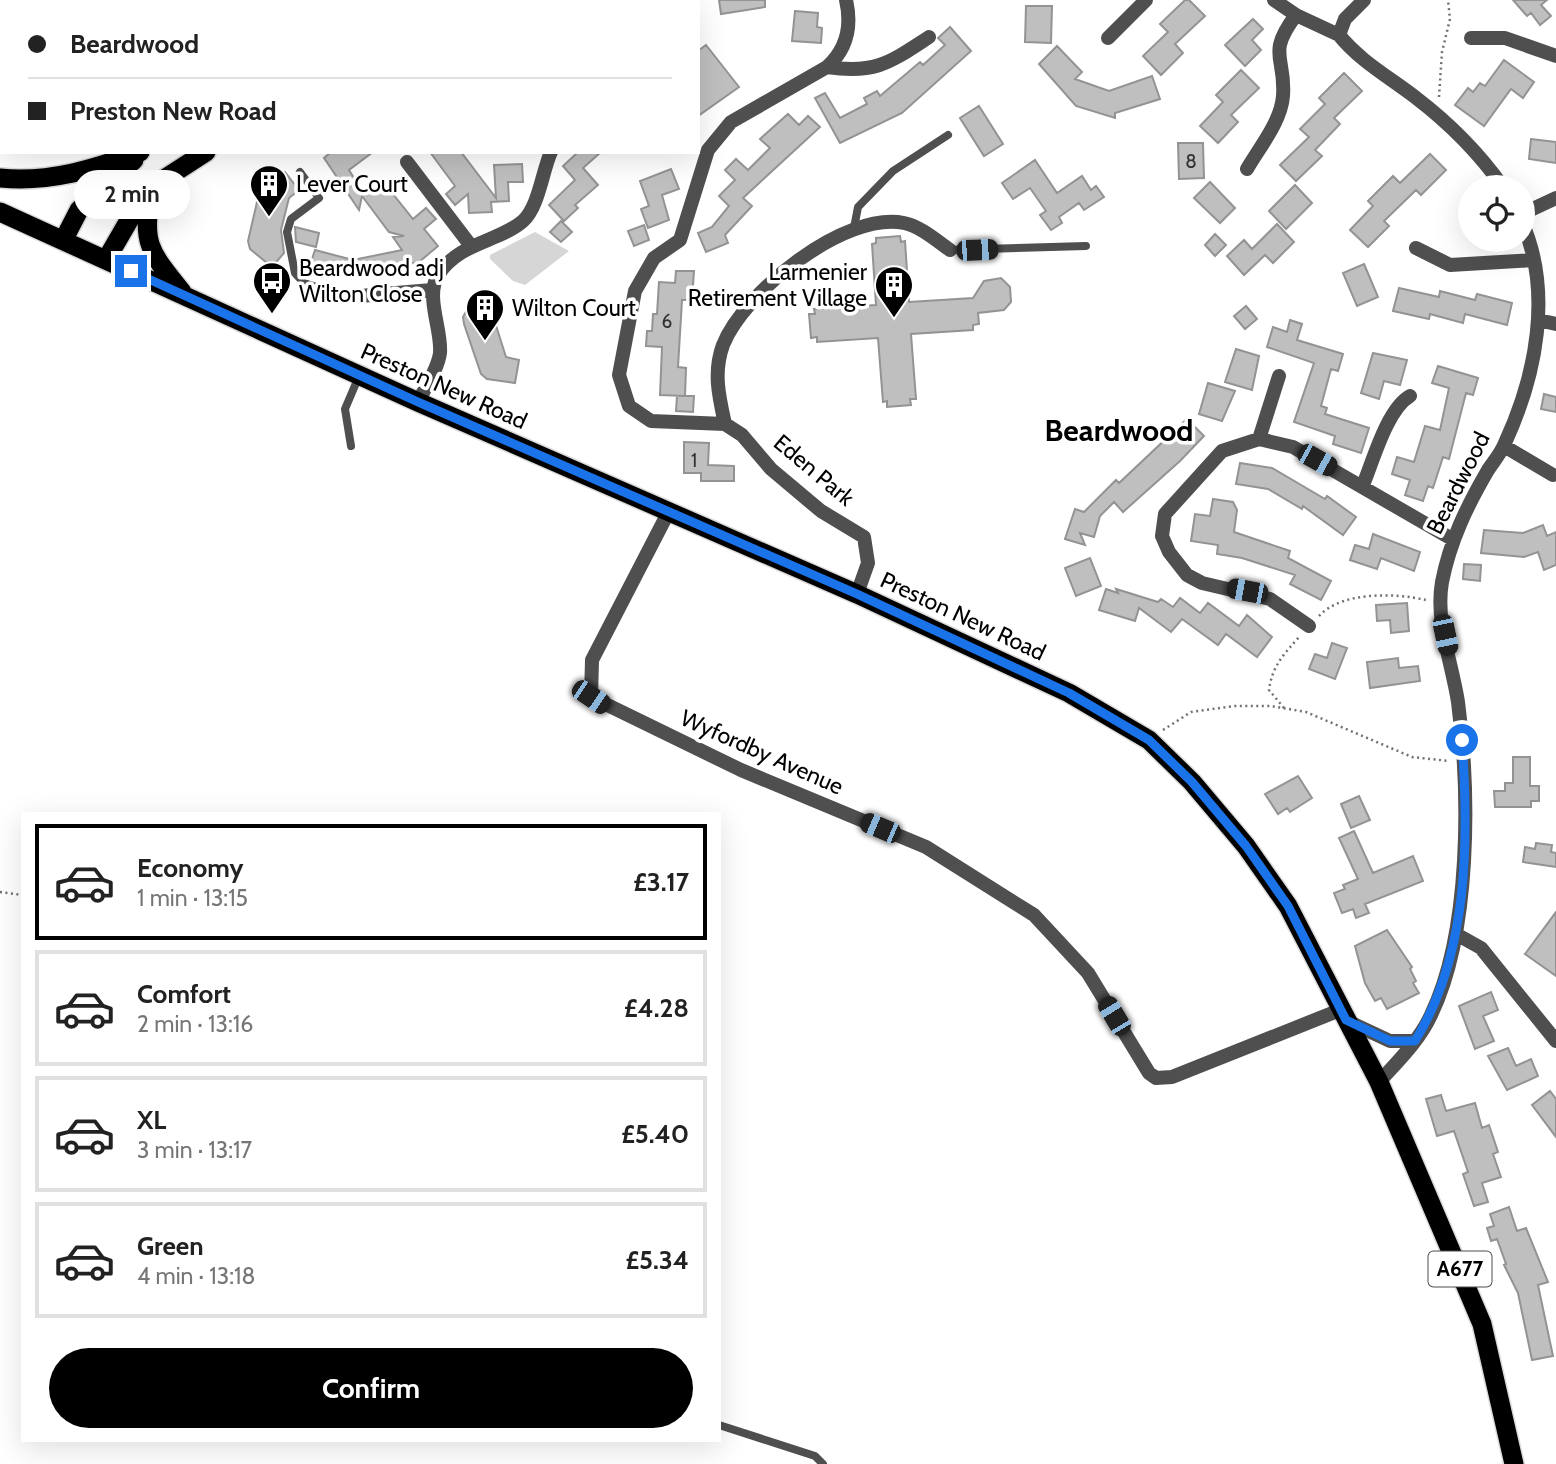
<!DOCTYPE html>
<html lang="en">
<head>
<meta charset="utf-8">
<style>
  :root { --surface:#fff; --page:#f6f6f6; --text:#222; --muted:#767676; --line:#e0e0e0; --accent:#000 }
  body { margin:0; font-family:Cabin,sans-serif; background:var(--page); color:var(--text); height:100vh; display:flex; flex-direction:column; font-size:26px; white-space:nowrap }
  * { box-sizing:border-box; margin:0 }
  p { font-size:23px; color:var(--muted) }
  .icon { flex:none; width:38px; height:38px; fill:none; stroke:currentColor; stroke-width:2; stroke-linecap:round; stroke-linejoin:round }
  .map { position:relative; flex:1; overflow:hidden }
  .panel { position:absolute; left:21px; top:812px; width:700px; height:630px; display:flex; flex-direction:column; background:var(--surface); border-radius:0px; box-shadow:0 7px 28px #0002 }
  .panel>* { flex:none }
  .top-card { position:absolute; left:0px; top:0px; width:700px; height:154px; box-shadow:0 7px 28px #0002; display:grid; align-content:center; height:154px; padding:0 28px; background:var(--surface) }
  .tools { position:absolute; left:1458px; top:175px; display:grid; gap:14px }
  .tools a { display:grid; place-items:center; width:77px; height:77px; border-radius:50%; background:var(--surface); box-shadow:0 7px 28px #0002; font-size:35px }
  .end { position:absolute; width:32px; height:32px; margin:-16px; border:9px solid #1a73e8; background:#fff; box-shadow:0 0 0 4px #fff }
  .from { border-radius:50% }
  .bubble { position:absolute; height:49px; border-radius:24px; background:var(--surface); box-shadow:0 7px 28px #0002; font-size:23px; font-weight:800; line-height:49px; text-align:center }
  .car { position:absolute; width:21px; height:42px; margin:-21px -10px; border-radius:9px; box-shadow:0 0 5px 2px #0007; background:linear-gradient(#222 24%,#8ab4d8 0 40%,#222 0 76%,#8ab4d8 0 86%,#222 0) }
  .top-card b { display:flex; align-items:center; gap:24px; height:66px; font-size:26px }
  .top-card b+b { border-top:2px solid var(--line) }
  .top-card i { width:18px; height:18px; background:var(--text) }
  ul { padding:12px 0 0; list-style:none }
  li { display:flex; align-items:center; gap:21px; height:116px; margin:0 14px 10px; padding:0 14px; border:4px solid var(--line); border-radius:0px }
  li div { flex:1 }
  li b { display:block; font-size:26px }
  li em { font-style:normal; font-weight:800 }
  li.on { border-color:var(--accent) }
  li>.icon { width:63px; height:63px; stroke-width:1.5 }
  .cta { display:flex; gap:14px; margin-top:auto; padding:14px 28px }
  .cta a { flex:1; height:80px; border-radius:42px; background:var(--accent); color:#fff; font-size:28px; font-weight:800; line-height:80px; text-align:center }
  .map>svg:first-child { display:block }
  .green { fill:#d6d6d6 }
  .building { fill:#bfbfbf; stroke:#939393; stroke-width:2 }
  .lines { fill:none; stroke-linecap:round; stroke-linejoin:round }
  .trunk-casing { stroke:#dbdbdb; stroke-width:22 }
  .path { stroke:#717171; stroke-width:2.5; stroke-dasharray:2 3.5; stroke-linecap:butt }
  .service { stroke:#4f4f4f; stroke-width:8 }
  .minor { stroke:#4f4f4f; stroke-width:14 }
  .trunk { stroke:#000; stroke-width:19 }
  .route { stroke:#1a73e8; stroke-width:9 }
  .labels { text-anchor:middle; stroke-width:7; stroke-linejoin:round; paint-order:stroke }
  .number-label { font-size:19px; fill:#303030 }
  .shield { fill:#fff; stroke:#4c4c4c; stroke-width:2 }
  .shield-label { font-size:21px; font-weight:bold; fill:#000 }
  .poi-label { font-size:23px; fill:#000; stroke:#fff; text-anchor:start }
  .street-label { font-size:23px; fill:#000; stroke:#fff }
  .district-label { font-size:30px; font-weight:bold; fill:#000; stroke:#fff }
</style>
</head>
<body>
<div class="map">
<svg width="1556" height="1464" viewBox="0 0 1556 1464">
  <rect width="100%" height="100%" fill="#fff"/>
  <!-- green -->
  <path class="green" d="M535 232 569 251 525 285 513 281 490 259V255Z"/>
  <!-- building -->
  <path class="building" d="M719 0H765V7L721 14Z
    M1185 0H1189L1205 16 1175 44 1183 53 1161 75 1143 56 1168 32 1160 24Z
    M1513 0H1547L1541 5 1551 16 1540 25 1531 13 1527 16Z
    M1026 6H1052L1051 43 1025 42Z
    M795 11 818 13 817 27 822 28 821 43 792 41Z
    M1253 19 1263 29 1252 40 1261 50 1245 66 1225 45Z
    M950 27 971 51 902 113 840 143 815 98 825 93 840 118 867 104 864 98 877 91 880 96 920 62 923 65 945 45 938 38Z
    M706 45 739 87 698 116V51Z
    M1057 46 1082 72 1075 79 1109 91 1152 76 1160 99 1115 113V118L1076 106 1039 64Z
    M1504 60 1534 82 1523 98 1511 89 1484 126 1455 105 1468 88 1473 92 1480 83 1485 86Z
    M1241 70 1259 88 1231 115 1238 122 1218 143 1200 126 1223 102 1216 95Z
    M1344 73 1362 91 1334 118 1340 124 1315 150 1322 156 1296 181 1280 165 1309 137 1300 129 1325 104 1319 98Z
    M979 106 1003 144 984 156 960 118Z
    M788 114 799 125 808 116 820 127 743 198 752 206 725 235 728 243 706 252 698 233 712 227 729 206 719 196 735 180 725 170 736 159 748 170 770 148 760 139Z
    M1531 139 1556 142V163L1529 159Z
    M1178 143H1203L1204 178 1179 179Z
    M331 152H373L349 170 363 192 381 179 413 219 426 208 436 219 424 229 438 246 419 262 348 274 310 265 315 250 353 260 402 250 393 237 404 236 389 232 362 196 359 210 324 158Z
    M430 152H461L496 198 494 165 522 164 523 182H508L509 201 491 202 492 212 469 213 468 194 455 205 446 194 455 186Z
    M578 152H601L583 168 598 185 575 205 578 208 564 221 549 205 575 180 563 166Z
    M1430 154 1446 170 1421 195 1416 190 1384 221 1389 226 1368 247 1350 230 1373 206 1368 201 1393 176 1400 183Z
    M1035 160 1057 193 1082 176 1091 190 1096 186 1104 197 1084 210 1079 203 1059 217 1062 223 1051 230 1040 215 1046 211 1030 188 1013 199 1002 183Z
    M671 169 679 189 662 195 669 220 648 228 641 209 649 206 640 181Z
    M285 172 299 190 289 198 281 230 284 253 272 267 250 249 248 241 260 189 264 184Z
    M1210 182 1235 208 1220 223 1194 198Z
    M1295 185 1312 203 1286 229 1269 211Z
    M561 221 572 232 561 242 550 232Z
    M1277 224 1294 242 1273 263 1265 255 1244 275 1227 256 1244 240 1252 249Z
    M644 225 649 240 634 246 628 231Z
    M295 227 319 233 316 247 296 242Z
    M1215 234 1226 245 1215 256 1205 245Z
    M900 236 901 242 905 241 909 302 973 298 984 281 1001 278 1010 287 1011 302 1004 310 978 313 979 324 973 325V330L911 334 916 399H910L911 405 887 407V401L883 402 878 338 817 342V337L811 338 809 314H815L814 309 876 305 872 244 876 243V238Z
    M1364 264 1378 297 1357 306 1343 273Z
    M676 271H694L692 300H682L678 367 686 368 685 396 660 395 662 347 646 346 647 331H652L653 314H657L659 282 675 283Z
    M1399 288 1439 297 1440 291 1475 300 1477 294 1512 303 1507 325 1465 314 1463 323 1430 314 1429 319 1393 311Z
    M475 296 497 304 493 316 506 357 519 360 515 383 487 379 481 374 464 324 463 317Z
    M1246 306 1257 319 1245 329 1234 316Z
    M1290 320 1302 324 1297 340 1343 354 1338 371 1331 369 1321 406 1327 408 1325 414 1369 428 1361 453 1333 444 1335 436 1294 422 1314 363 1267 347 1273 327 1287 332Z
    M1236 349 1259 356 1252 390 1225 382Z
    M1373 353 1407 360 1400 385 1384 381 1379 399 1361 393Z
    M1438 366 1478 378 1473 395 1466 393 1449 459 1443 457 1433 488 1428 486 1423 501 1405 495 1410 480 1392 474 1397 457 1414 462 1425 426 1440 430 1449 388 1432 383Z
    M1208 383 1235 391 1222 421 1199 414Z
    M1544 394 1556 397V412L1541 409Z
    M677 396H694L693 412 676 411Z
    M1187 419 1204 436 1180 461 1123 512 1114 502 1100 516 1094 537 1080 533 1085 545 1065 539 1075 509 1084 512 1116 480 1119 483Z
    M684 442 709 443 708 465 734 466V481H701V473H684Z
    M1240 463 1272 468 1325 499 1327 496 1356 517 1343 535 1303 506 1302 509 1268 489 1236 484Z
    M1213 499 1233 502 1237 510 1234 532 1290 551 1288 558 1331 581 1321 600 1290 584 1295 575 1242 558 1217 554 1218 545 1191 541 1195 514 1210 516Z
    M1543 525 1547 536 1556 532V565L1544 570 1538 552 1524 557 1481 553 1484 530 1523 533Z
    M1373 534 1420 552 1414 571 1381 558 1377 569 1350 560 1355 545 1369 549Z
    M1090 558 1101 586 1076 596 1065 568Z
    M1464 564 1481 565 1480 581 1463 579Z
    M1106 589 1118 593 1116 589 1158 602 1161 599 1173 607 1180 598 1200 613 1208 603 1239 626 1247 615 1272 637 1257 657 1226 634 1218 645 1182 619 1171 632 1139 608 1135 621 1099 610Z
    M1407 603 1409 631 1391 633 1390 620 1377 621 1376 605Z
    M1332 643 1347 648 1335 679 1309 669 1315 654 1327 658Z
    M1398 658 1399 668 1418 666 1420 681 1370 688 1367 662Z
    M1513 757H1530V786H1539V801H1531V807H1495L1494 791H1505V783H1513Z
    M1298 776 1312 798 1290 812 1287 808 1278 814 1265 794Z
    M1359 796 1370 820 1351 828 1341 804Z
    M1354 831 1373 873 1413 856 1423 881 1365 904 1369 913 1356 918 1353 909 1342 913 1334 893 1345 889 1343 885 1358 879 1339 838Z
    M1536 843 1552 845 1551 852 1556 853V867L1523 862 1525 847 1535 849Z
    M1556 912V976L1525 954Z
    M1387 930 1412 967 1410 969 1416 981 1413 983 1419 993 1387 1009 1381 998 1375 1001 1365 983 1355 946Z
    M1491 992 1498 1010 1483 1016 1494 1041 1475 1049 1459 1006Z
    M1508 1048 1516 1066 1531 1059 1538 1076 1507 1090 1488 1056Z
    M1550 1091 1556 1099V1137L1532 1105Z
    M1441 1095 1446 1111 1475 1103 1482 1128 1489 1125 1498 1152 1493 1154 1501 1177 1482 1183 1488 1202 1474 1206 1463 1174 1468 1172 1454 1131 1437 1136 1426 1099Z
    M1509 1207 1517 1231 1526 1228 1548 1282 1538 1285 1553 1356 1532 1360 1518 1293 1504 1265 1506 1264 1497 1239 1491 1241 1487 1228 1494 1226 1490 1214Z"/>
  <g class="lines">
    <defs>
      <path id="trunk" d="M344 2 345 0
        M395 2 397 0
        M0 178C49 183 95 169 140 152
        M151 194C141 244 151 253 182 292
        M0 212 418 402 857 594 1069 693 1149 740 1192 782 1246 846 1288 906 1379 1082 1482 1324 1514 1464
        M64 239 79 210 134 160
        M106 260 142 198 158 183 206 152"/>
    </defs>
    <!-- trunk casing -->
    <use href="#trunk" class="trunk-casing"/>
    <!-- path -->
    <path class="path" d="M310 2 312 0
      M1439 97 1442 52 1450 19 1448 0
      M1319 616C1342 591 1395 593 1426 600
      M1284 708 1269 690C1272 666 1284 654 1300 636
      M1163 730 1191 712 1235 706H1271L1306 712 1412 757 1449 761
      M0 892 23 895"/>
    <!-- service -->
    <path class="service" d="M300 172 319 198 291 219 287 232 295 273 304 283 348 297
      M854 228 858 207 893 171 948 135
      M950 250 1086 246
      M351 446 345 409 359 376
      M719 1425 815 1456 823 1464"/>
    <!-- minor -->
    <path class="minor" d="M846 0C852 26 847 49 827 67L731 122 708 150 680 240 654 258 635 291 619 375 629 406 651 421 725 424 742 435 771 469 821 511 864 537 868 563 857 594
      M1274 0 1296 15 1339 35
      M1364 0 1345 19 1339 35C1360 61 1389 77 1415 97 1449 123 1479 153 1503 187
      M1108 38 1146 0
      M1471 38H1505L1556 56
      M827 67C876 74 889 63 929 37
      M407 162 471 246
      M1247 169C1259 148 1281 122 1283 96 1286 56 1266 55 1296 15
      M1522 214 1556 198
      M1416 248 1450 265 1534 260
      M348 297 432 290
      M1538 320 1556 324
      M418 402C425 388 438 369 440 353 442 329 425 297 438 275 459 242 499 242 523 221 539 206 542 172 551 152
      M725 424C719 397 713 372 723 345 744 292 845 211 904 223 920 226 937 241 950 250
      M1259 439 1279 376
      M1504 446 1553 475
      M1363 485C1373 461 1387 409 1410 396
      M668 513 592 660 591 697 741 770 926 847 1034 915 1088 973 1149 1073 1156 1078 1172 1077 1340 1010
      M1309 626 1270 599 1202 583 1187 575 1169 552 1162 536 1165 514 1222 451 1259 439 1293 447 1452 539
      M1456 934 1481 948 1556 1041
      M1347 1021 1390 1041H1415
      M1379 1082C1398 1061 1419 1041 1431 1015 1471 932 1470 793 1458 702 1452 663 1435 621 1442 582 1450 541 1467 506 1488 470 1494 461 1501 453 1505 443 1536 376 1553 292 1522 222"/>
    <!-- trunk -->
    <use href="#trunk" class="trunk"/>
  </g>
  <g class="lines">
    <!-- route -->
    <path class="route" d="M131 271 418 402 857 594 1069 693 1149 740 1192 782 1246 846 1288 906 1346 1020 1390 1041H1415C1469 954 1469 840 1462 740"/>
  </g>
  <!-- icons -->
  <defs>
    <symbol id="building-pin" viewBox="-11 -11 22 30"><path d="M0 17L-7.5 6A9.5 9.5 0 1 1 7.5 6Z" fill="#000" stroke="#fff"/><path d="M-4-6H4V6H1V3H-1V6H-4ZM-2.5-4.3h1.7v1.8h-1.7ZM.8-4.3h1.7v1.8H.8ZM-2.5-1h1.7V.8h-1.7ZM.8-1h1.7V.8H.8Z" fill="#fff"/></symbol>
    <symbol id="bus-pin" viewBox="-11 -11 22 30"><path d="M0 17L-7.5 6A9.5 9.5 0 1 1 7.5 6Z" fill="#000" stroke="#fff"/><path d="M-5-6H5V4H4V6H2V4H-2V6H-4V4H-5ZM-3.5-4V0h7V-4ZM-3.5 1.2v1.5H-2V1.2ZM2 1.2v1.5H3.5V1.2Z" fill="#fff"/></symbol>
  </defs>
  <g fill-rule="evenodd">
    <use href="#building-pin" x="247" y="162" width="44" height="60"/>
    <use href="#bus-pin" x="250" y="259" width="44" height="60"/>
    <use href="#building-pin" x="872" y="263" width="44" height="60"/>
    <use href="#building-pin" x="463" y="286" width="44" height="60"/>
  </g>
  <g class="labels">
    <!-- number labels -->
    <g class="number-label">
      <text x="1191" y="168">8</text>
      <text x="667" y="328">6</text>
      <text x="694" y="467">1</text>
    </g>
    <!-- shield labels -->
    <rect class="shield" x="1428.5" y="1251.5" width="63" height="35" rx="5"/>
    <g class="shield-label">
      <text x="1460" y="1276">A677</text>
    </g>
    <!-- poi labels -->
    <g class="poi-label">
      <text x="296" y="192">Lever Court</text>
      <text x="299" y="276">Beardwood adj<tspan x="299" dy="26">Wilton Close</tspan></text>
      <text x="867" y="280" text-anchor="end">Larmenier<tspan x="867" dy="26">Retirement Village</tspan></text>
      <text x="512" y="316">Wilton Court</text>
    </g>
    <!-- street labels -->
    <g class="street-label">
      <text transform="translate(444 386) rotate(24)" y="8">Preston New Road</text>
      <text transform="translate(814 470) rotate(40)" y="8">Eden Park</text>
      <text transform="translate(1458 483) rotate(-63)" y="8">Beardwood</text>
      <text transform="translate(963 616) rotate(25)" y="8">Preston New Road</text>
      <text transform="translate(762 752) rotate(24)" y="8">Wyfordby Avenue</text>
    </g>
    <!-- district labels -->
    <g class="district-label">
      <text x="1119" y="441">Beardwood</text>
    </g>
  </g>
</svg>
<div class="tools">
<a><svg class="icon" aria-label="locate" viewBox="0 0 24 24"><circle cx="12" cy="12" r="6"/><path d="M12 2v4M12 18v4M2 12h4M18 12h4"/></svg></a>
</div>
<i class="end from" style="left:1462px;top:740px"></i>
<i class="end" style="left:131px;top:271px"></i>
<div class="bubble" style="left:74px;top:170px;width:116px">2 min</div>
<i class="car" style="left:977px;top:250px;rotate:88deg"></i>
<i class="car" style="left:1317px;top:460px;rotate:119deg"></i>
<i class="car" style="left:1247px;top:591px;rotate:281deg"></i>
<i class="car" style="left:1445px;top:635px;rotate:168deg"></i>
<i class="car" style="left:591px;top:697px;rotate:124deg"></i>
<i class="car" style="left:880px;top:828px;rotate:293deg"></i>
<i class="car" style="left:1114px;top:1016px;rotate:329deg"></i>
<div class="top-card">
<b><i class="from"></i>Beardwood</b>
<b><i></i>Preston New Road</b>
</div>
<section class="panel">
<ul>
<li class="on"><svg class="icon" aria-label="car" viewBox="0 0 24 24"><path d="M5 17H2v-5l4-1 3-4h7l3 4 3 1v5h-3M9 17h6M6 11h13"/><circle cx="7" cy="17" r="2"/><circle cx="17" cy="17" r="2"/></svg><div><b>Economy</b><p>1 min · 13:15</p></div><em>£3.17</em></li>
<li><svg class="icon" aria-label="car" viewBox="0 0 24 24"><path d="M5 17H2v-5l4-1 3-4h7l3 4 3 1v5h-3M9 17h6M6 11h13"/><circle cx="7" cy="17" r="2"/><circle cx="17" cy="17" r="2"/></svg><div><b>Comfort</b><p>2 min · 13:16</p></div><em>£4.28</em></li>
<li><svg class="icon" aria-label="car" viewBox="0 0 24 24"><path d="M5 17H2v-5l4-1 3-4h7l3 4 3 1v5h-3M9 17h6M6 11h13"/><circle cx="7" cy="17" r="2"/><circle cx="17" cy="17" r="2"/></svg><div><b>XL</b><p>3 min · 13:17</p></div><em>£5.40</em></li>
<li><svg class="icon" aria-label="car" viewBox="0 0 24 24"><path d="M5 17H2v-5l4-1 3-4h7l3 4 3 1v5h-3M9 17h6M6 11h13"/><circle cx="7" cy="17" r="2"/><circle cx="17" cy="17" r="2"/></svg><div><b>Green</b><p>4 min · 13:18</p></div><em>£5.34</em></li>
</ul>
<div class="cta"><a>Confirm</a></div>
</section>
</div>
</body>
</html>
